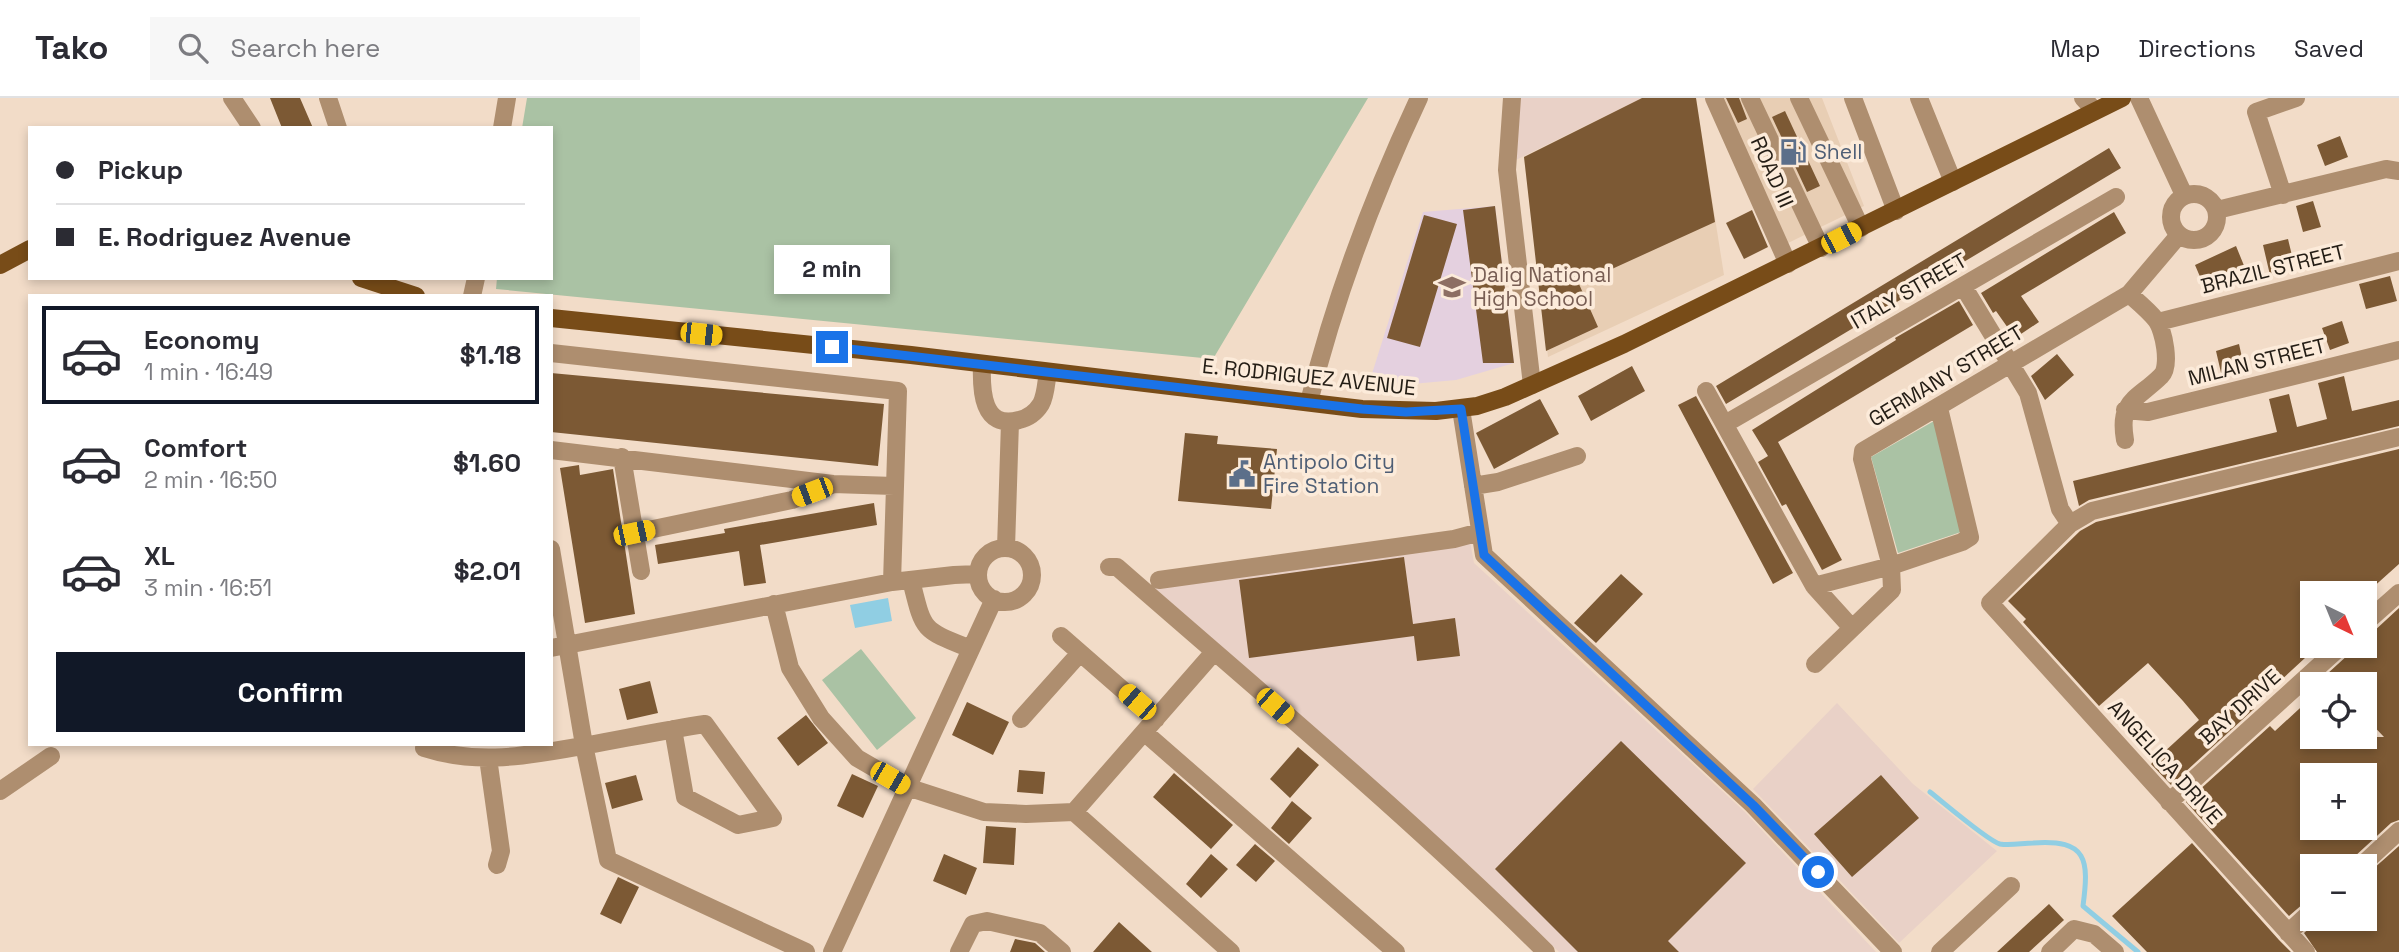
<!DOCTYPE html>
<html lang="en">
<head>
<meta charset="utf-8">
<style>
  :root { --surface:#fff; --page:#f7f7f7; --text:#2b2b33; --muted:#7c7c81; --line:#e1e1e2; --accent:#111827 }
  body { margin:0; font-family:"Space Grotesk",sans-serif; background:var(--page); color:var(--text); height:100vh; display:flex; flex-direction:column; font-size:26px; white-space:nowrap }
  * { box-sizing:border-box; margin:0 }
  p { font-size:23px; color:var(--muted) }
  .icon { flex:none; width:38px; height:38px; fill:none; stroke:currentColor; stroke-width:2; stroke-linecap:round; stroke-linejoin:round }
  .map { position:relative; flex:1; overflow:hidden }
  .drawer { position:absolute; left:28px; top:196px; width:525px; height:452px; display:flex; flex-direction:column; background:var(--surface); border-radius:0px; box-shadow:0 4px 10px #0003 }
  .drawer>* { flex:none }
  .guide { position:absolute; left:28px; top:28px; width:525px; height:154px; border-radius:0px; box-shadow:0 4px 10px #0003; display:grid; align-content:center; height:154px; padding:0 28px; background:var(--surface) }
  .needle { width:46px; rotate:137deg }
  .fabs { position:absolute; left:2300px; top:483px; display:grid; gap:14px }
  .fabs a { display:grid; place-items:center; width:77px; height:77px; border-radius:0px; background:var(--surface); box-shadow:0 4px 10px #0003; font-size:35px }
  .end { position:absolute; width:32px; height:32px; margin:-16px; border:9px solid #1a73e8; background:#fff; box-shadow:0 0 0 4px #fff }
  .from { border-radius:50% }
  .bubble { position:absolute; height:49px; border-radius:0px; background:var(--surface); box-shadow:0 4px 10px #0003; font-size:23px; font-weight:800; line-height:49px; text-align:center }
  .car { position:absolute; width:21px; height:42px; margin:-21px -10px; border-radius:9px; box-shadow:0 0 5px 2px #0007; background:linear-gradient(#f5c518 24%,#345 0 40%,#f5c518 0 76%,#345 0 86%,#f5c518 0) }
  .guide b { display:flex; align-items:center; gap:24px; height:66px; font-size:26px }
  .guide b+b { border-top:2px solid var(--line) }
  .guide i { width:18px; height:18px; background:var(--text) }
  ul { padding:12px 0 0; list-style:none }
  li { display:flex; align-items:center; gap:21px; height:98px; margin:0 14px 10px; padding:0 14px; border:4px solid transparent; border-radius:0px }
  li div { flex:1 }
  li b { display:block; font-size:26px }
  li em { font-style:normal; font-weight:800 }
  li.selected { border-color:var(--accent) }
  li>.icon { width:63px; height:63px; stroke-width:1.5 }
  .action { display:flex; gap:14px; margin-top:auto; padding:14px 28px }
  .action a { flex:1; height:80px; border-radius:0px; background:var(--accent); color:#fff; font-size:28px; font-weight:800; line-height:80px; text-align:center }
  header { display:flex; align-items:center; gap:42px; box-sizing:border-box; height:98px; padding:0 35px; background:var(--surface); border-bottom:2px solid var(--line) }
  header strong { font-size:33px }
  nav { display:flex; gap:38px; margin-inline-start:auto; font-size:24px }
  .search { width:490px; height:63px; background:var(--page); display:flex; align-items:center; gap:18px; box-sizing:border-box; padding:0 24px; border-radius:0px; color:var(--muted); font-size:26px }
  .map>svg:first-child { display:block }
  .built { fill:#e8ceb4 }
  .industrial { fill:#e9d1c7 }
  .education { fill:#e4d0df }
  .green { fill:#aac2a4 }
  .water { fill:#90cee3 }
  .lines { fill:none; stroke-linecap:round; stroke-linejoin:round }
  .stream { stroke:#90cee3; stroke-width:5 }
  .building { fill:#7c5934; fill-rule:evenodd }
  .minor { stroke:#ae8e6f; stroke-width:18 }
  .major { stroke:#784c18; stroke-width:18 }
  .route { stroke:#1a73e8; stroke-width:9 }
  .labels { text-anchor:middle; stroke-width:7; stroke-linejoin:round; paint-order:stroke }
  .service-label { font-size:21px; fill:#4e5e75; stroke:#fcebda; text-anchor:start }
  .street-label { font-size:21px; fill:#241d15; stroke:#fcebda }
  .education-label { font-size:21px; fill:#785e54; stroke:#fcebda; text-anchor:start }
</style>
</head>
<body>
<header>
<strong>Tako</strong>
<div class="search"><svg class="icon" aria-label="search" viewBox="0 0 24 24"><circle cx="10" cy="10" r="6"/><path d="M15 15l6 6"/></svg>Search here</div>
<nav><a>Map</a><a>Directions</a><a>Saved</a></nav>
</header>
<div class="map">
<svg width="2399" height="854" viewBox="0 0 2399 854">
  <rect width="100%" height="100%" fill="#f2dcc8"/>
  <!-- built -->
  <path class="built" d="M1642 0H1696L1724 177 1548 259 1524 59Z
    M1719 0H1822L1864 108 1786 146Z"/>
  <!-- industrial -->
  <path class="industrial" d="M1520 0H1642L1514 63Z
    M1470 443 1474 465 1745 714 1876 854H1559L1472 770 1151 487Z
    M1837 605 1913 686 1997 753 1899 845 1753 691Z"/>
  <!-- education -->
  <path class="education" d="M1495 108 1514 265 1456 282 1412 286 1370 282 1423 114Z"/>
  <!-- green -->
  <path class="green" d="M527 0H1368L1213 261 496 191 497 180H551V30H522Z
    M1934 323 1961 434 1898 455 1871 359Z
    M861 551 916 620 877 652 822 582Z"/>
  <!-- water -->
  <path class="water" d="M888 500 892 523 855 530 850 507Z"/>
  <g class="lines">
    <!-- stream -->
    <path class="stream" d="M1930 694C1943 704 1988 743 2000 746 2010 748 2023 745 2033 745 2088 741 2089 762 2083 808L2138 854"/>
  </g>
  <!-- building -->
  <path class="building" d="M270 0H300L313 30H282Z
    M1642 0H1696L1715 124 1579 186 1598 229 1546 253 1524 59Z
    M1726 0H1739L1747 21 1738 25Z
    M1785 13 1820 88 1807 94 1772 19Z
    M2340 38 2348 59 2325 68 2317 47Z
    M2109 50 2121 70 1726 306 1716 288Z
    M2313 103 2321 129 2303 134 2296 108Z
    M1495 108 1514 265H1483L1463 112Z
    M1752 112 1768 149 1744 161 1726 125Z
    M2114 114 2126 135 2021 198 2039 224 2015 240 1996 213 1993 215 1981 195Z
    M1424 117 1457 126 1420 249 1387 240Z
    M2288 141 2295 170 2270 177 2263 147Z
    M2236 148 2245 170 2204 188 2195 167Z
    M2390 178 2397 203 2366 211 2359 186Z
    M1959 203 1973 227 1778 344 1842 462 1822 472 1786 406 1782 408 1758 364 1768 358 1752 332 1896 242 1895 240Z
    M2342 223 2349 245 2330 252 2322 230Z
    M2239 246 2245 273 2222 279 2216 253Z
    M2057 256 2074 277 2045 302 2031 278Z
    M1632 268 1645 293 1591 323 1578 298Z
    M551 275 884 306 878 368 551 334Z
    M2344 278 2352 313 2399 302V328L2089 402 2079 408 2073 383 2277 334 2269 301 2289 296 2297 329 2327 321 2318 285Z
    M1696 298 1793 475 1773 486 1678 307Z
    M1540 301 1559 336 1494 371 1476 335Z
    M1185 335 1218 338 1217 346 1277 351 1271 411 1178 403Z
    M2399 351V466L2370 492 2377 500 2364 511V495H2312V548H2318L2252 609 2254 611 2171 687 2151 666 2199 622 2183 603 2148 565 2099 608 2023 524 2026 521 2008 503 2080 433 2096 424Z
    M579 367 580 377 613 371 635 516 585 525 560 370Z
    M874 405 877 427 760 447 766 485 744 488 739 453 658 466 655 447 725 435 724 431Z
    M1404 459 1413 526 1455 520 1460 558 1417 563 1414 538 1249 560 1239 482Z
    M1621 476 1643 496 1596 545 1574 525Z
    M2399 510V722L2391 725 2353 760 2350 768H2312V802L2304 805 2289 818 2186 704 2270 628 2275 633 2312 599V639H2384L2364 618V586H2336L2327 576 2349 556 2352 548H2364V537L2372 535ZM2312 677H2364V730H2312Z
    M650 583 658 615 627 622 619 591Z
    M967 604 1009 624 993 657 952 637Z
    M806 617 828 645 798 668 777 640Z
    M1621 643 1746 765 1668 843 1679 854H1578L1495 771Z
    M1298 649 1319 667 1290 700 1270 681Z
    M1019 672 1045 674 1043 696 1017 694Z
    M1174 675 1233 727 1211 751 1153 699Z
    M852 676 878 688 863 720 837 708Z
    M636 677 643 702 612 711 605 685Z
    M1881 677 1919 720 1852 779 1814 736Z
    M1292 703 1312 720 1289 746 1271 730Z
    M986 728 1016 730 1014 767 983 765Z
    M2192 745 2279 842 2291 854H2147L2112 818Z
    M1255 746 1275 763 1256 784 1236 767Z
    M2399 748V854H2317L2304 835 2320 821H2364V779Z
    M944 756 977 770 966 797 933 783Z
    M1211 756 1228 771 1201 800 1186 786Z
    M618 779 639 789 621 826 600 816Z
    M2049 806 2064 822 2029 854H1997Z
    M1119 824 1152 854H1093Z
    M1015 841 1035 845 1045 854H1010Z"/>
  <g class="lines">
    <!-- minor -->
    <path class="minor" d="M232 0 252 30
      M328 0 338 30
      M1512 0 1507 72 1532 287
      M1714 0 1788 166
      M1750 0 1821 150
      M1799 0 1861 130
      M1853 0 1896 113
      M1919 0 1953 84
      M2083 0 2095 13
      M2139 0 2184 97
      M502 30 507 0
      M2171 119a23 23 0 1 1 46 0a23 23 0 1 1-46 0Z
      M2283 97 2256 14 2296 0
      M2217 112 2386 71 2399 73
      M1963 188 2028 295 2060 411 2070 426
      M472 198 476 180
      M2158 224 2399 163
      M551 255 898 293 892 484
      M982 266C981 292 982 332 1019 322 1028 320 1036 314 1041 306 1046 297 1046 284 1048 274
      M1706 293 1814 488 1852 530
      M1309 304C1335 199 1373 98 1419 0
      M1461 311 1484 457 1753 707 1893 854
      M2125 312 2148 314 2399 252
      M1725 326 2116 99
      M2125 342C2118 302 2137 302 2161 278 2171 269 2164 232 2156 222 2149 213 2138 204 2129 196
      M551 352 833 386 894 388
      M622 359 641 473
      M1473 388 1498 384 1577 358
      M634 435 792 402 831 387
      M1006 450 1010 324
      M978 477a27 27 0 1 1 54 0a27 27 0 1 1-54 0Z
      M551 451 584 647 608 762 806 854
      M1109 469H1117C1261 595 1410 719 1546 854
      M911 482C924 534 921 531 971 551
      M1159 482 1454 441 1480 434
      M1814 488 1891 468 1962 444 1970 439 1939 310
      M774 506 790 570 821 620 857 660 907 689 984 714 1026 716 1074 714 1231 854
      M2364 526 2399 495
      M1061 538 1156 621
      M551 550 892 484 954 477 978 476
      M1815 566 1892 492 1891 468 1862 361 1863 353 2129 196 2179 137
      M1021 621 1080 555
      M1144 634 1396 854
      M424 650C479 668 533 657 588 647 627 640 666 632 705 626L773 720 738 727 685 699 673 631
      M488 660 501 753 497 767
      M0 693 51 658
      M2169 704 2341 548
      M1074 714 1214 554
      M2361 768 2399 733
      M2288 835 2312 813
      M832 854 994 501
      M959 854 973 826 987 823 1040 835 1062 854
      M1940 854 2011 788
      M2050 854 2074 831 2094 836 2115 854
      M2306 854 1990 505 2070 426 2092 413 2399 339"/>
    <!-- major -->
    <path class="major" d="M0 167 30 151
      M361 180 416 198
      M551 220 911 257 1362 311 1436 313 1477 308 1505 299 1624 246 2122 0"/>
  </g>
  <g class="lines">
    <!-- route -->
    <path class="route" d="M832 249 1362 311 1406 314 1461 311 1484 457 1753 707 1818 774"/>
  </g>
  <!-- icons -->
  <defs>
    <symbol id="fuel-bare" viewBox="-9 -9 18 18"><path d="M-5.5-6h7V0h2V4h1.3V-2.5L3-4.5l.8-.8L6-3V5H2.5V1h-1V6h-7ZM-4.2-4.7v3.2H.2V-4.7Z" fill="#5c6f8a" stroke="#fcebda" stroke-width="2.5" paint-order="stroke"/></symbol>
    <symbol id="school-bare" viewBox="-9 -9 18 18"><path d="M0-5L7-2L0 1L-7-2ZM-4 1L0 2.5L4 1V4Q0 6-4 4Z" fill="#8d6e63" stroke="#fcebda" stroke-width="2.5" paint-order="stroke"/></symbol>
    <symbol id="civic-bare" viewBox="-9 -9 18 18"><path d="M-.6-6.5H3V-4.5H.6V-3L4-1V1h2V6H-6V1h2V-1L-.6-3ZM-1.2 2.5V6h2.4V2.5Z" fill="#5c6f8a" stroke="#fcebda" stroke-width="2.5" paint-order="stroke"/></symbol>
  </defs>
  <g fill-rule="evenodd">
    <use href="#fuel-bare" x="1774" y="35" width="38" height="38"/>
    <use href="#school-bare" x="1433" y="170" width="38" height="38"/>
    <use href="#civic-bare" x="1223" y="357" width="38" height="38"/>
  </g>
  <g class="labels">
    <!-- service labels -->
    <g class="service-label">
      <text x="1814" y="61">Shell</text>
      <text x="1263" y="371">Antipolo City<tspan x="1263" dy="24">Fire Station</tspan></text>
    </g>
    <!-- street labels -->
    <g class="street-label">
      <text transform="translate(1772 74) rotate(66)" y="7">ROAD III</text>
      <text transform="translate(2273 171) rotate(-14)" y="7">BRAZIL STREET</text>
      <text transform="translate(1909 193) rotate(-30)" y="7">ITALY STREET</text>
      <text transform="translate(2257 264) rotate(-14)" y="7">MILAN STREET</text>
      <text transform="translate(1946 278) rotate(-31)" y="7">GERMANY STREET</text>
      <text transform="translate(1309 279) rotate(6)" y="7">E. RODRIGUEZ AVENUE</text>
      <text transform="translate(2240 609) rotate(-42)" y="7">BAY DRIVE</text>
      <text transform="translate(2165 664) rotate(48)" y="7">ANGELICA DRIVE</text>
    </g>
    <!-- education labels -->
    <g class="education-label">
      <text x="1473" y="184">Dalig National<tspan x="1473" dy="24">High School</tspan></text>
    </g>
  </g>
</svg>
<div class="fabs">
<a><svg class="needle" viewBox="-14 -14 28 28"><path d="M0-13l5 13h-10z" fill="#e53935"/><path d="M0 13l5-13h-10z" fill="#7c7c81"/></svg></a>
<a><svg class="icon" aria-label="locate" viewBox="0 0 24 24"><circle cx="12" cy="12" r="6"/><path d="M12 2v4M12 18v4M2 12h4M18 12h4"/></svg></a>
<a>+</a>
<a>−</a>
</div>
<i class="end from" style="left:1818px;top:774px"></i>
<i class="end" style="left:832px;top:249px"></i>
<div class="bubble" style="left:774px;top:147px;width:116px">2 min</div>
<i class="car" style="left:1841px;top:140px;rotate:63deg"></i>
<i class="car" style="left:701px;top:236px;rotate:96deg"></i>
<i class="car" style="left:812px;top:394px;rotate:249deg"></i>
<i class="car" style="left:634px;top:435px;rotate:78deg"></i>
<i class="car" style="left:1137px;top:604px;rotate:311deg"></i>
<i class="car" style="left:1275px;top:608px;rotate:131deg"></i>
<i class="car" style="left:890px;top:680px;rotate:120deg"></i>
<div class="guide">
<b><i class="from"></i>Pickup</b>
<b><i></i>E. Rodriguez Avenue</b>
</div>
<section class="drawer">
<ul>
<li class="selected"><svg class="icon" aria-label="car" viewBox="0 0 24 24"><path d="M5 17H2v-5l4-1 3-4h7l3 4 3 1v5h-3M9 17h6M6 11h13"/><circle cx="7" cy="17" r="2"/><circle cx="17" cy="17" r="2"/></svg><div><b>Economy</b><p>1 min · 16:49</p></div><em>$1.18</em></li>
<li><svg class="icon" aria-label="car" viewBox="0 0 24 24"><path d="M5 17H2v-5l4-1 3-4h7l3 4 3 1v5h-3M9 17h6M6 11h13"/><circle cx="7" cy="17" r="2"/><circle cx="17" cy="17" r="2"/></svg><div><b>Comfort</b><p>2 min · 16:50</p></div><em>$1.60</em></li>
<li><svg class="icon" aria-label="car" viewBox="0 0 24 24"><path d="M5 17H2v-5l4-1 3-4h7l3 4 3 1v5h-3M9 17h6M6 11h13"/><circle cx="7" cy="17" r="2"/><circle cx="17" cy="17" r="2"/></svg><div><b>XL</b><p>3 min · 16:51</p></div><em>$2.01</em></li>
</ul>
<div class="action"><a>Confirm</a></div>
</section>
</div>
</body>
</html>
